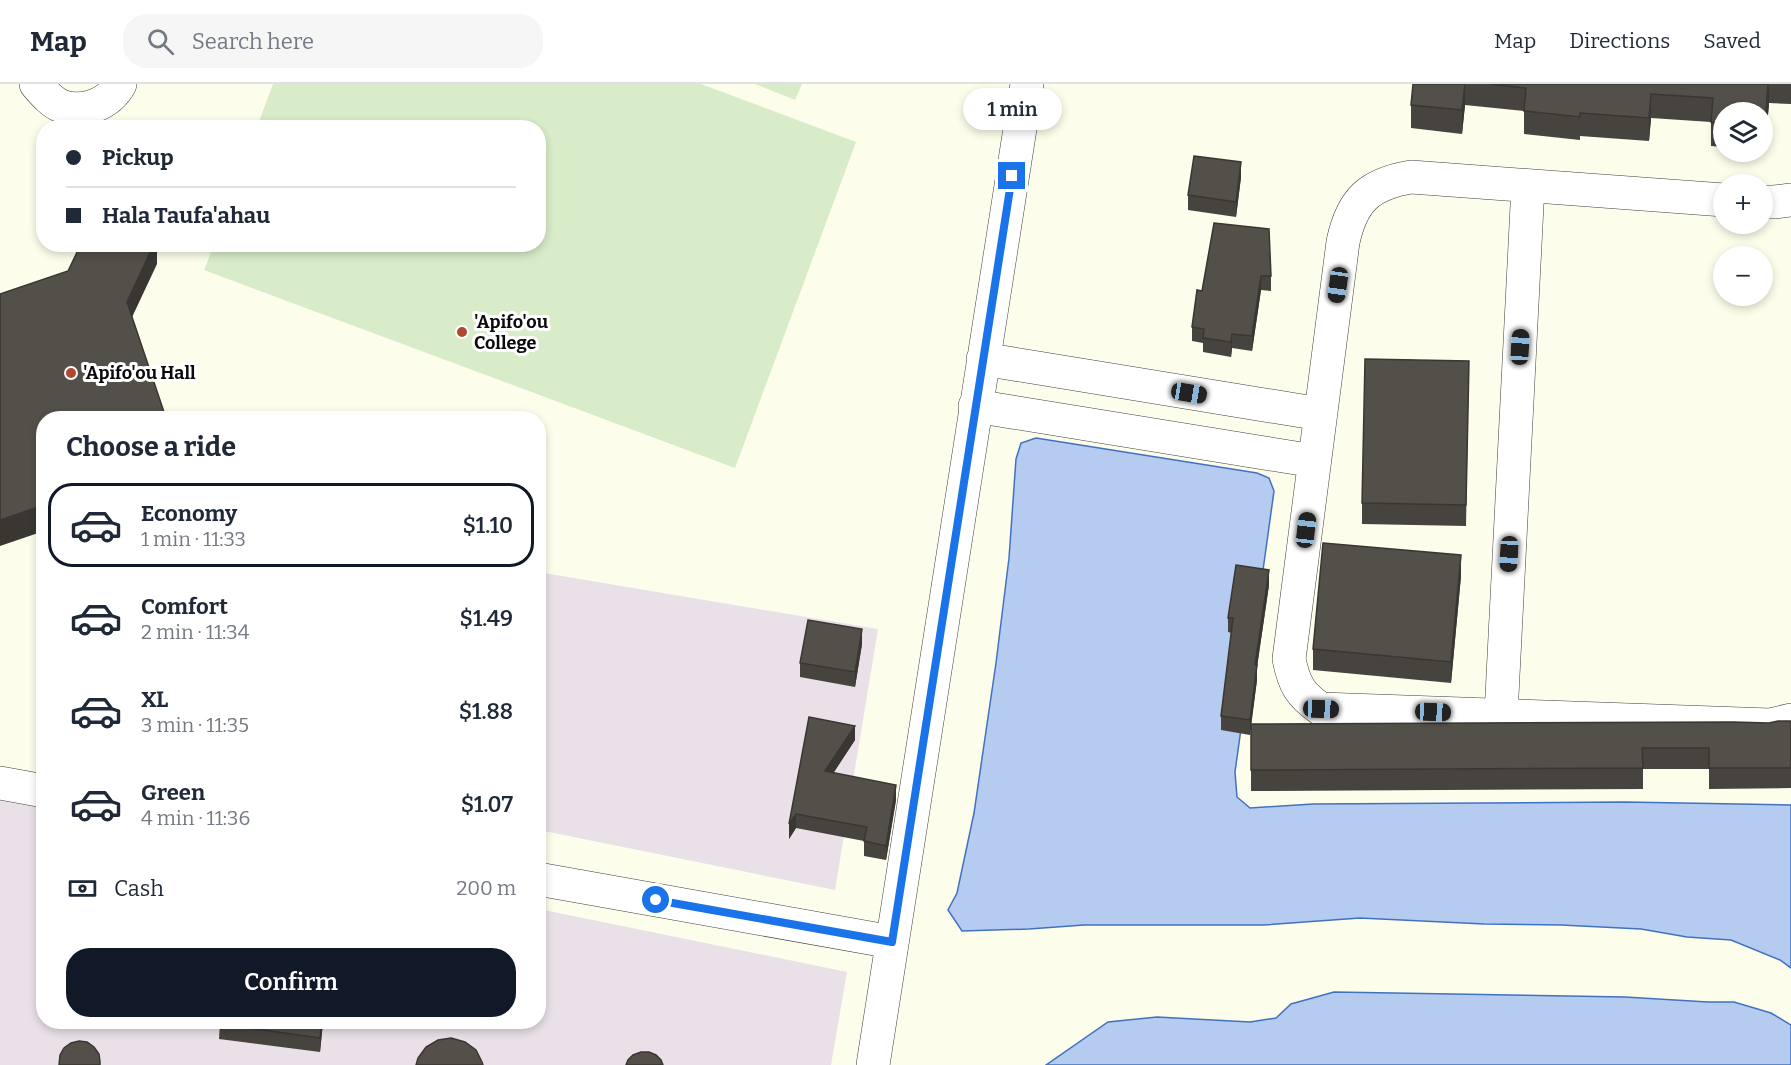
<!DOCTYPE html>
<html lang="en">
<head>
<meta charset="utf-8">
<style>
  :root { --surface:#fff; --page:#f6f6f7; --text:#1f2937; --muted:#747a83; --line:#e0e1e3; --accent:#111827 }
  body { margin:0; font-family:Bitter,serif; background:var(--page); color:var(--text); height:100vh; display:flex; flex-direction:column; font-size:22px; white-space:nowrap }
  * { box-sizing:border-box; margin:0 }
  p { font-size:20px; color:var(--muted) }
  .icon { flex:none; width:33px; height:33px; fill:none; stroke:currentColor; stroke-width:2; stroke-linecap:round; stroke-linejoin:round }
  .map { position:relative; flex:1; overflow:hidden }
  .details { position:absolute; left:36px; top:327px; width:510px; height:618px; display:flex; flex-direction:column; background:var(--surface); border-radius:24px; box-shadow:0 3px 9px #0003 }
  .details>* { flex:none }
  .hud { position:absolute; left:36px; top:36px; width:510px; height:132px; border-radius:24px; box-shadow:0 3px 9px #0003; display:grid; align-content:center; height:132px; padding:0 30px; background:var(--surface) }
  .buttons { position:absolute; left:1713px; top:18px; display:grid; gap:12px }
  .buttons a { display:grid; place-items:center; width:60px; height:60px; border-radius:50%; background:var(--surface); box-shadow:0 3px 9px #0003; font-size:30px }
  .end { position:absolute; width:27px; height:27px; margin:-14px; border:8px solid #1a73e8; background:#fff; box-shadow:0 0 0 3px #fff }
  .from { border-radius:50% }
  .bubble { position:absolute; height:42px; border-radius:21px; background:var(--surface); box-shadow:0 3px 9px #0003; font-size:20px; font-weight:600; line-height:42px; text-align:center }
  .car { position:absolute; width:18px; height:36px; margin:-18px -9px; border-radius:8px; box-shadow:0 0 4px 2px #0007; background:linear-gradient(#222 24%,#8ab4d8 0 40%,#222 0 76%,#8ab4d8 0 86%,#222 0) }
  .hud b { display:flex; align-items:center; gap:21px; height:57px; font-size:22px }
  .hud b+b { border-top:2px solid var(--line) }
  .hud i { width:15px; height:15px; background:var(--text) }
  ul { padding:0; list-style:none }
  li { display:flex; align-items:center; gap:18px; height:84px; margin:0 12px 9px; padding:0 18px; border:3px solid transparent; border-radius:24px }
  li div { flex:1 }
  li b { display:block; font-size:22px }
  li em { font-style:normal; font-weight:600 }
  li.active { border-color:var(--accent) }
  li>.icon { width:54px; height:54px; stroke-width:1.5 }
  h2 { padding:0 30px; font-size:27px; line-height:72px }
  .pay { display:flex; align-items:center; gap:15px; height:66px; padding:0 30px; font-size:22px }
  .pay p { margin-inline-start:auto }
  .action { display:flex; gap:12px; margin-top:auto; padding:12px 30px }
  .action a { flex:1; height:69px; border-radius:24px; background:var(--accent); color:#fff; font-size:24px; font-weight:600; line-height:69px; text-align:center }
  header { display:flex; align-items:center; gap:36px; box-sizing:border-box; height:84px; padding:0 30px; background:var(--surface); border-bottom:2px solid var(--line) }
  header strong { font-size:28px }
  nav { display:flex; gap:33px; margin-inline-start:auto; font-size:21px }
  .search { width:420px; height:54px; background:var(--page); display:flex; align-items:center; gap:15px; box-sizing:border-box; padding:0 21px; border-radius:24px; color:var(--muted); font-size:22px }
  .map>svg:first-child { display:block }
  .industrial { fill:#eae0e8 }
  .pitch { fill:#d8ecc9 }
  .water { fill:#b5ccf0; stroke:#4271c0; stroke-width:1.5 }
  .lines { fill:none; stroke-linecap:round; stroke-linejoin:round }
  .minor-casing { stroke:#3e3e3e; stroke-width:34 }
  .minor { stroke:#fff; stroke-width:33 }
  .wall { fill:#47443f }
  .shaded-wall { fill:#3a3733 }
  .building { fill:#534f49; stroke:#3a3733; stroke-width:1.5 }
  .route { stroke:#1a73e8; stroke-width:8 }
  .poi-dot { fill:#ae4831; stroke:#fff; stroke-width:2 }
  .labels { text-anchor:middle; stroke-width:6; stroke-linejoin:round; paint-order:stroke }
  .poi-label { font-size:18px; font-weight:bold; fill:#0b0b0b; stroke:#fff; text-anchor:start }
</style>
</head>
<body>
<header>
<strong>Map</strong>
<div class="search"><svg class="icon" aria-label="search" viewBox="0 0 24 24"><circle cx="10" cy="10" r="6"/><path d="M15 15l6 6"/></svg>Search here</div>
<nav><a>Map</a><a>Directions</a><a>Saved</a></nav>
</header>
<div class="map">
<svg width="1791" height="981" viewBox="0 0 1791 981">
  <rect width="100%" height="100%" fill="#fdfdeb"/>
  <!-- industrial -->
  <path class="industrial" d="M538 488 878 545 835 806 539 746Z
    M0 715 43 724 44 938H538L539 825 847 888 831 981H0Z"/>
  <!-- pitch -->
  <path class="pitch" d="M273 0H701L856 58 735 384 204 186 214 161 538 160V44L257 43Z
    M755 0H802L795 16Z"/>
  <!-- water -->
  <path class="water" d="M1036 354 1257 389 1269 394 1274 407 1235 688 1237 713 1250 724 1313 720 1625 718 1791 721V884L1780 876 1731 856 1687 853 1641 845 1561 841 1484 840 1360 834 1264 841H1084L1029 845 962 847 948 826 957 809 974 729 996 579 1009 474 1016 375 1021 359Z
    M1334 908 1625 913 1708 918H1734L1771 929 1791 941V981H1046L1108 938 1157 933 1250 938 1276 934 1291 920Z"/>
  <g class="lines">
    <defs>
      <path id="minor" d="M36 0C43 8 51 18 61 22 84 30 109 20 120 0
        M1724 116 1411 93C1369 100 1352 116 1343 158L1289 575C1294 600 1300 611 1321 625L1770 641 1791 636
        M1762 118H1774L1791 116
        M983 275 1320 330
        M975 322 1314 377
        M1501 631 1528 102
        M0 699 44 707
        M538 795 892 858
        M873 981 1027 0"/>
    </defs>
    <!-- minor casing -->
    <use href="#minor" class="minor-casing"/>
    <!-- minor -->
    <use href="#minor" class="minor"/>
  </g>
  <!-- wall -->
  <path class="wall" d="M1413 0H1791V20L1769 19 1765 66H1762V28H1724V63L1711 62V38L1651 34 1649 57 1580 52V56L1524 50V27L1465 21 1462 50 1411 44V21Z
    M1241 93 1236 133 1188 126V111Z
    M1214 139 1271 192V207L1261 206 1252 267 1232 264 1231 273 1203 268V259L1192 257V243L1202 207Z
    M1469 277 1466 442 1362 440V419Z
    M1461 492 1451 599 1313 586V565Z
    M1269 501 1257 583V596L1251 640 1769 639 1791 637V704L1709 705V685H1643V705L1251 707V641L1250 651 1221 646V632L1232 549 1228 548V534Z
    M862 560 855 603 800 593V579Z
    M809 633 855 656 833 689 896 716 886 776 864 772V757L796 744 789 755Z
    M220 938H323L320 968 219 955Z"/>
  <!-- shaded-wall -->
  <path class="shaded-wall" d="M1465 0V21L1462 50V26Z
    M1769 0V19L1765 66V42Z
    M1651 10V34L1649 57V34Z
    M1241 78V93L1236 133V118Z
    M154 160H157V180L127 244V218Z
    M1261 192V206L1252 267V252Z
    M1232 250V264L1231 273V258Z
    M44 421V447L0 462V436Z
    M1461 471V492L1451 599V578Z
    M1269 486V501L1257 583V596L1250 651V636L1255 581Z
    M862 545V560L855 603V588Z
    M855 642V656L825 702V687Z
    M896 701V716L886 776V762Z
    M796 730V744L789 755V740Z
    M322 938H323L320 968V954Z"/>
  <!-- building -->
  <path class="building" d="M1413 0H1465L1462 26 1411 21Z
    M1489 0H1768L1765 42H1762V28H1724V39L1711 38 1713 14 1651 10 1649 34 1580 29V33L1524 27 1526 4Z
    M1194 72 1241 78 1236 118 1188 111Z
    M1214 139 1269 145 1271 192H1261L1252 252 1232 250 1231 258 1203 254 1204 245 1192 243 1197 206 1202 207Z
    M81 160H154L127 218 166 334H44V421L0 436V210L68 187Z
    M1365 275 1469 277 1466 421 1362 419Z
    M1323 459 1461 471 1451 578 1313 565Z
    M1236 481 1269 486 1255 581H1257L1250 636 1221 632 1233 534H1228Z
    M808 536 862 545 855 588 800 579Z
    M809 633 855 642 825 687 896 701 886 762 864 757 867 743 796 730 789 740Z
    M1778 637H1791V684H1709V664H1642L1643 684 1251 686V640L1733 638 1769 639Z
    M220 938H322L320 954 219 940Z
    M451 954 465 958 476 966 482 978 483 981H416L418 974 426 963 438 956Z
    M79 957 87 958 94 963 99 970 100 978V981H59L60 971 64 964 71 959Z
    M641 968H649L656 971 661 976 663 981H626L628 976 633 971Z"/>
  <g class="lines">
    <!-- route -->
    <path class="route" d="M656 816 892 858 1012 92"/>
  </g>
  <!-- markers -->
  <g class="poi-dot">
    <circle cx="462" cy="248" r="6"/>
    <circle cx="71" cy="289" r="6"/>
  </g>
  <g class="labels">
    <!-- poi labels -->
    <g class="poi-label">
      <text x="474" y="244">'Apifo'ou<tspan x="474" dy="21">College</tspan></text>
      <text x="83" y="295">'Apifo'ou Hall</text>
    </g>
  </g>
</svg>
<div class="buttons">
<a><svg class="icon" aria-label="layers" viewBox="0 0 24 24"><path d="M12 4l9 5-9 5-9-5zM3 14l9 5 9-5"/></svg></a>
<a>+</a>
<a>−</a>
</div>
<i class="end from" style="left:656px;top:816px"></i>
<i class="end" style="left:1012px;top:92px"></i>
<div class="bubble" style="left:963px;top:4px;width:99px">1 min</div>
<i class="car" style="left:1338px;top:201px;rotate:188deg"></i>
<i class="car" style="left:1520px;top:263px;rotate:3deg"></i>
<i class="car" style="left:1189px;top:309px;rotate:99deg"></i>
<i class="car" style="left:1306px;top:446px;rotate:7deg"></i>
<i class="car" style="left:1509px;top:470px;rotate:183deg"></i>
<i class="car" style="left:1321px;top:625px;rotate:92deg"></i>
<i class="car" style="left:1433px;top:628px;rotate:92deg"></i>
<div class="hud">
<b><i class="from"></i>Pickup</b>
<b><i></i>Hala Taufa'ahau</b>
</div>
<section class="details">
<h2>Choose a ride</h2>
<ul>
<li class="active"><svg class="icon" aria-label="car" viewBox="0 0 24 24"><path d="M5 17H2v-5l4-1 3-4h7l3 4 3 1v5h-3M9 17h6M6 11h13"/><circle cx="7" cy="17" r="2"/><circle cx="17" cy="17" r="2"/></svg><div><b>Economy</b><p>1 min · 11:33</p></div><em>$1.10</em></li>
<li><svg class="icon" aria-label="car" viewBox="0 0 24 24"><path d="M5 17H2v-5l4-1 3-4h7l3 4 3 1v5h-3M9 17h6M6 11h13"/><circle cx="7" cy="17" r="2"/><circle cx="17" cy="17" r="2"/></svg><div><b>Comfort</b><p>2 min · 11:34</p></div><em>$1.49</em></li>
<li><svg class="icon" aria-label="car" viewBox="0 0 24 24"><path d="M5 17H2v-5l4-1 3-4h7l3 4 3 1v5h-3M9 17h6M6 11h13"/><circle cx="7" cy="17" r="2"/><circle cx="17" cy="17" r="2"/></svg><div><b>XL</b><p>3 min · 11:35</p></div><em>$1.88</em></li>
<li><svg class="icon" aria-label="car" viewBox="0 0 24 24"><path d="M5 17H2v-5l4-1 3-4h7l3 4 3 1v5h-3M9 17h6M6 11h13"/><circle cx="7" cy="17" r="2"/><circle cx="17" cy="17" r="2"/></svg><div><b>Green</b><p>4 min · 11:36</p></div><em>$1.07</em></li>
</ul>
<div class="pay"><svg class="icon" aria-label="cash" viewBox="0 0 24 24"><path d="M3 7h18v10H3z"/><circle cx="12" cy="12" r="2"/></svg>Cash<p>200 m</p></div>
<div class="action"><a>Confirm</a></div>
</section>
</div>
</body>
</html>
